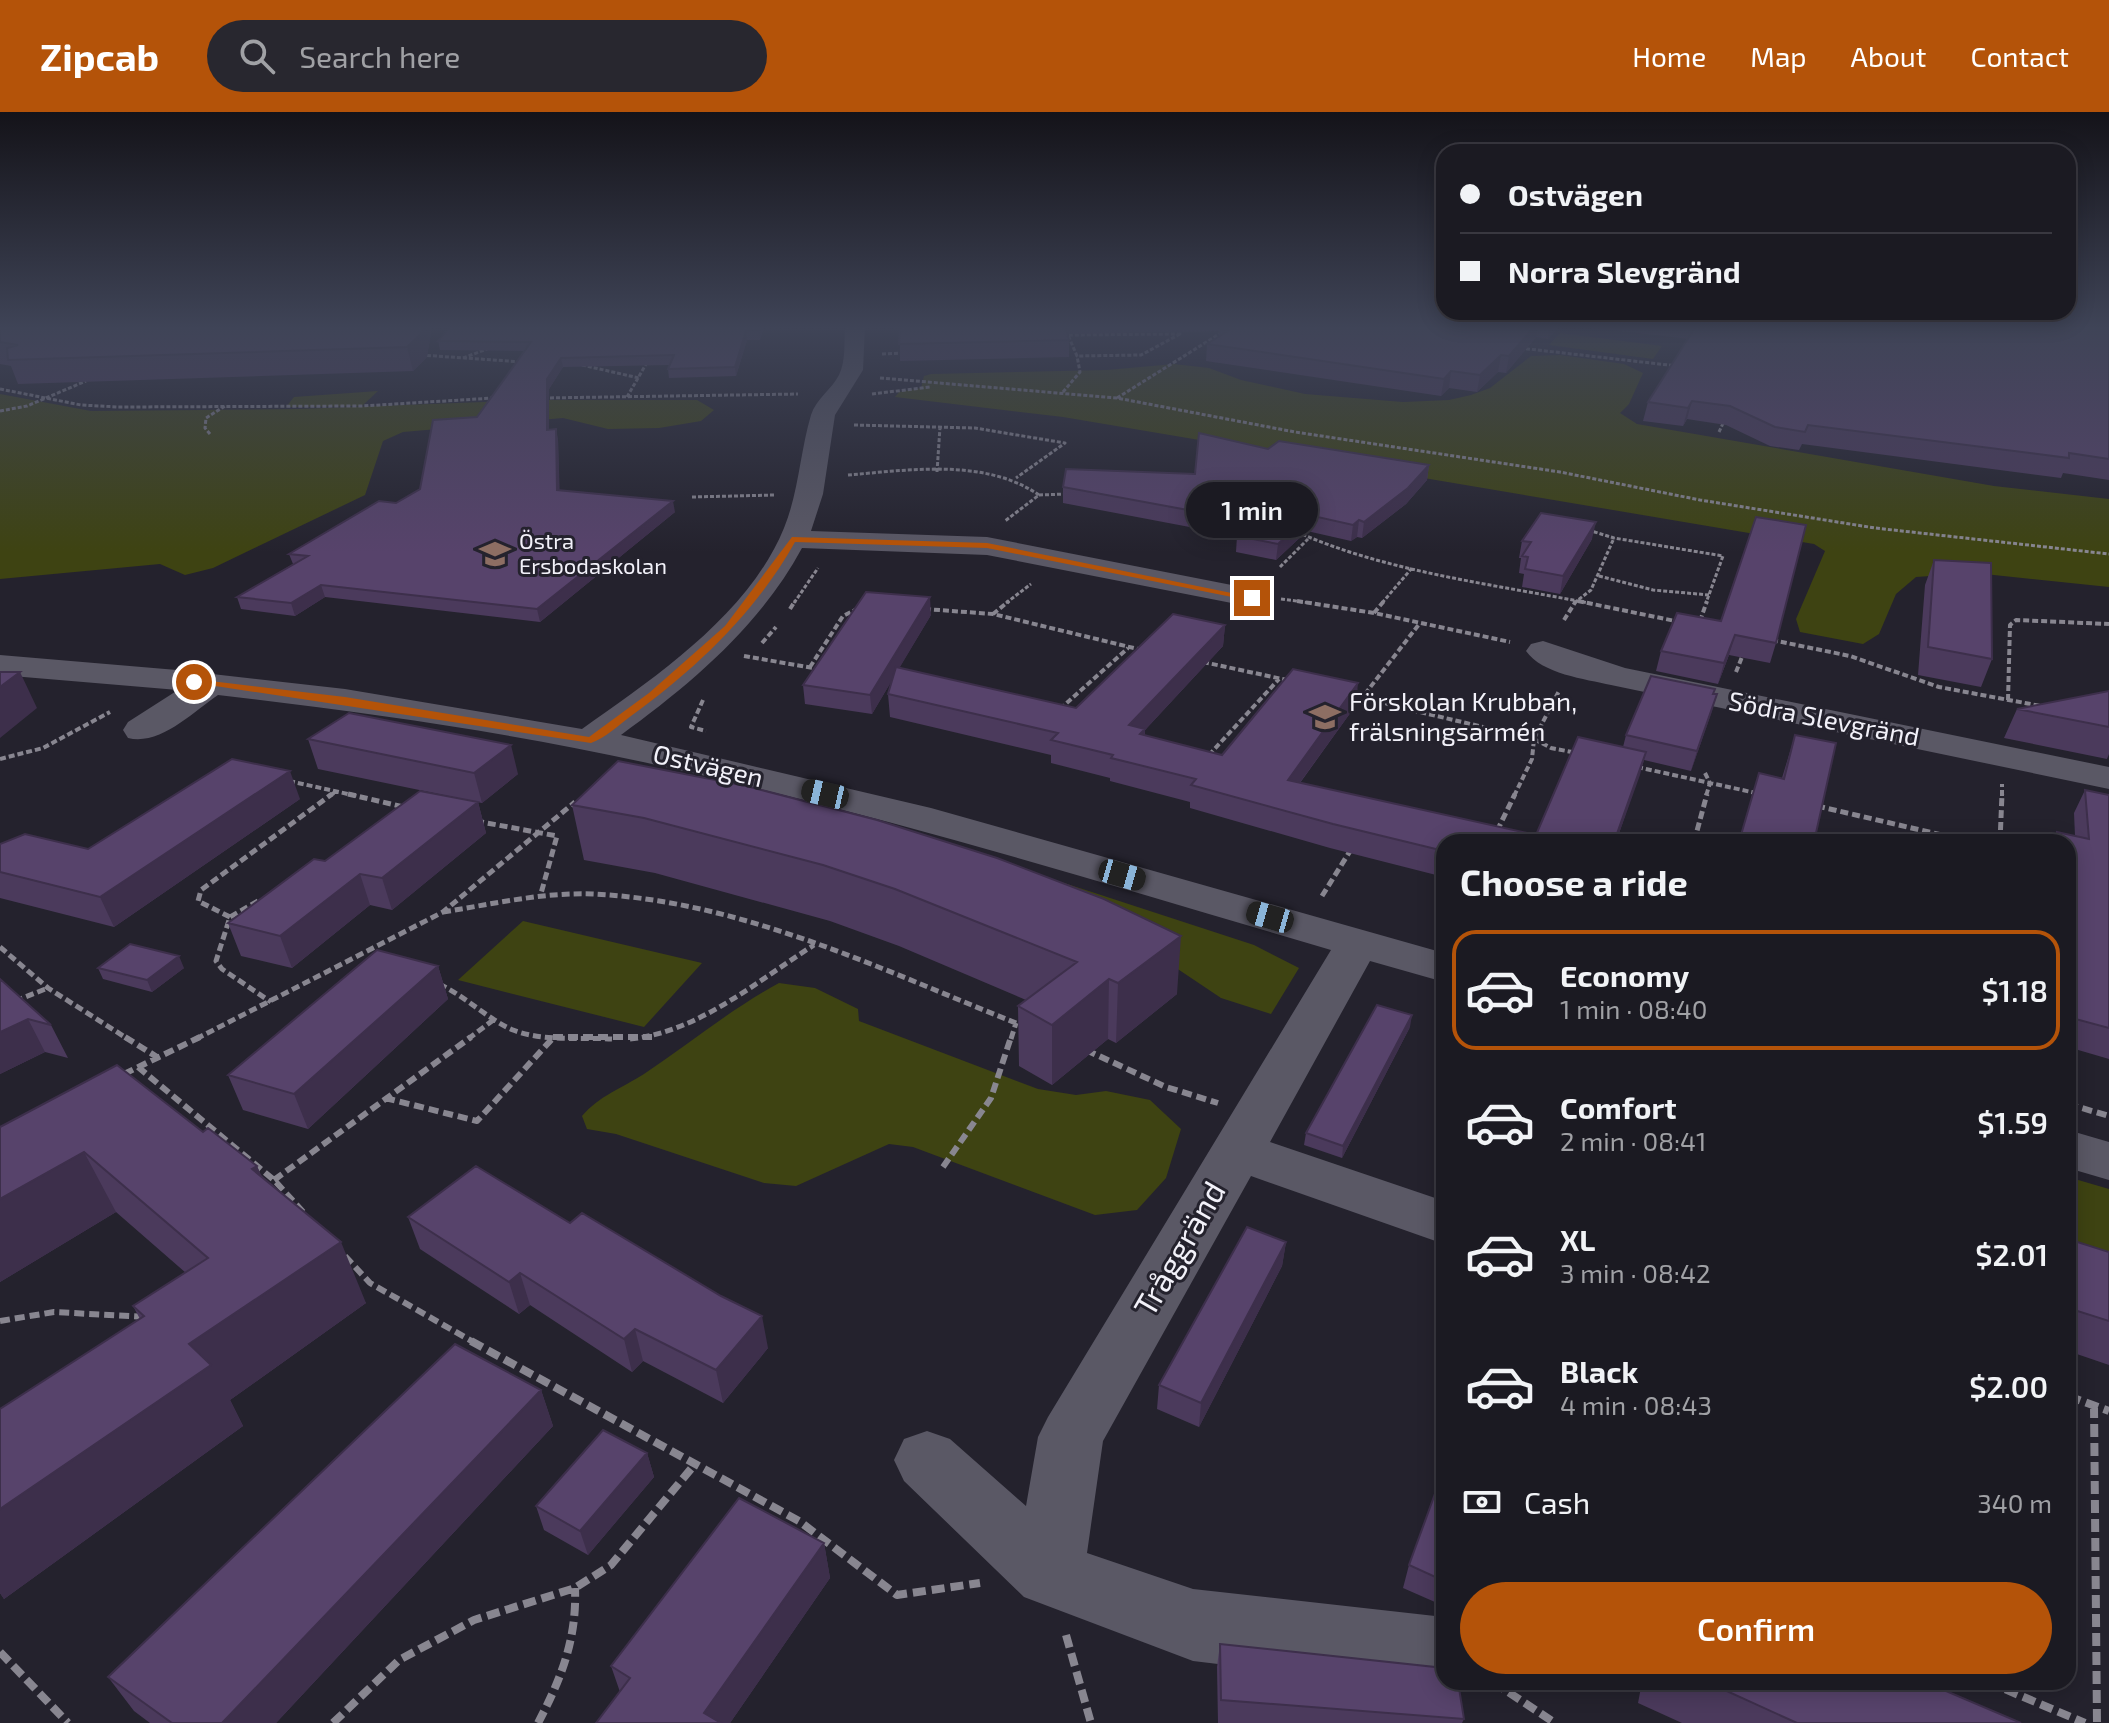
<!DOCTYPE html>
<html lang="en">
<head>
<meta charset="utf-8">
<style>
  :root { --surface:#1b1a22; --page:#28272f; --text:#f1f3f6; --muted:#a0a1a5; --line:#393840; --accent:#b45309 }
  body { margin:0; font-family:"Exo 2",sans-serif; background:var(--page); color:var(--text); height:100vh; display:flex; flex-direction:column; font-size:30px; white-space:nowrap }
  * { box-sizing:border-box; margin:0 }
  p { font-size:26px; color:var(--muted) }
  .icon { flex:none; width:44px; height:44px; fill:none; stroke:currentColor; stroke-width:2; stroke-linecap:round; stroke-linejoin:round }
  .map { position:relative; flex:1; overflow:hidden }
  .panel { position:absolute; left:1436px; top:722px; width:640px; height:856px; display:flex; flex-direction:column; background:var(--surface); border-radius:24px; box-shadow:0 4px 20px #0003,0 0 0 2px var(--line) }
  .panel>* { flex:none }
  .hud { position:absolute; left:1436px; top:32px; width:640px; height:176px; border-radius:24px; box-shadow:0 4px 20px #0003,0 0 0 2px var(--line); display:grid; align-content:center; height:176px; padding:0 24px; background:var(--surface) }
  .end { position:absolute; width:36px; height:36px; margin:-18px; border:10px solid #b45309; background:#fff; box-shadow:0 0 0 4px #fff }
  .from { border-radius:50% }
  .bubble { position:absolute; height:56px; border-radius:28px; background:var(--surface); box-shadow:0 4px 20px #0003,0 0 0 2px var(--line); font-size:26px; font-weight:600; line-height:56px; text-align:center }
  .car { position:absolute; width:24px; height:48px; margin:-24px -12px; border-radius:10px; box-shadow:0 0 6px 2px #0007; background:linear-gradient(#222 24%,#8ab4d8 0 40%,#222 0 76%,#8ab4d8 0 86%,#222 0) }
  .hud b { display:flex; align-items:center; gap:28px; height:76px; font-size:30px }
  .hud b+b { border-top:2px solid var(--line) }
  .hud i { width:20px; height:20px; background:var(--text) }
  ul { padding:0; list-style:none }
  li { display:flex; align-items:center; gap:24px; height:120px; margin:0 16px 12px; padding:0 8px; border:4px solid transparent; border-radius:24px }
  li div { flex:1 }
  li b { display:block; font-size:30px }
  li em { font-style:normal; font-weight:600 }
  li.active { border-color:var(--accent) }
  li>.icon { width:72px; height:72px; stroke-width:1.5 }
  h2 { padding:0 24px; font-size:36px; line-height:96px }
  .pay { display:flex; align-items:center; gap:20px; height:88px; padding:0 24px; font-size:30px }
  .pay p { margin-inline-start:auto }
  .primary-button { display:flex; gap:16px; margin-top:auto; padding:16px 24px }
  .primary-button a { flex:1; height:92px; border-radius:48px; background:var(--accent); color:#fff; font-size:32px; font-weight:600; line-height:92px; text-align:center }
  header { display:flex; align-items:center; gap:48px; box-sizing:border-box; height:112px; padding:0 40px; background:var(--accent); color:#fff }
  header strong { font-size:38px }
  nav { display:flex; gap:44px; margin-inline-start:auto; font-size:28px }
  .search { width:560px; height:72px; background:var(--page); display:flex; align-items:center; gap:20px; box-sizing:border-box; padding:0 28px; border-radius:44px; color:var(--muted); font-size:30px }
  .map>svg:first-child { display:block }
  .green { fill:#3e4312 }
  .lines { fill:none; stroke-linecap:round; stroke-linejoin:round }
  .path-far4 { stroke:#888690; stroke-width:3; stroke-dasharray:4 2; stroke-linecap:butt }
  .path-far3 { stroke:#888690; stroke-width:4; stroke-dasharray:6 3; stroke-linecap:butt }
  .path-far2 { stroke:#888690; stroke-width:5; stroke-dasharray:8 4; stroke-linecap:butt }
  .path-far1 { stroke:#888690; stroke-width:6; stroke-dasharray:10 5; stroke-linecap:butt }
  .path { stroke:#888690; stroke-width:8; stroke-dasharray:13 6; stroke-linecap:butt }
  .minor { fill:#5a5865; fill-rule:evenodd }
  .wall { fill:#4b3a5c }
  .shaded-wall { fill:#3d2f4b }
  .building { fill:#57436b; stroke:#3d2f4b; stroke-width:2 }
  .route { fill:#b45309 }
  .labels { text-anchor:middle; stroke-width:6; stroke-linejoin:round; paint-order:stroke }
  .far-poi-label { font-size:22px; fill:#f2f1f9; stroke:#24222d; text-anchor:start }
  .poi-label { font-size:26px; fill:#f2f1f9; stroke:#24222d; text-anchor:start }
  .street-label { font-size:26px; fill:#f2f1f9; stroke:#24222d }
  .near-street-label { font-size:32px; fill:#f2f1f9; stroke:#24222d }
</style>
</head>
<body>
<header>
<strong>Zipcab</strong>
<div class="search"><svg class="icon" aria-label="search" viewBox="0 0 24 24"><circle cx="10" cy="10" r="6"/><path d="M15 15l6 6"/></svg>Search here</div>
<nav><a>Home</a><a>Map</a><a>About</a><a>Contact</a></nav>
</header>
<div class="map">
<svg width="2109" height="1611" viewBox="0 0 2109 1611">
  <rect width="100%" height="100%" fill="#24222d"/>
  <!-- green -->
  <path class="green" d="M1560 221 1662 234 1653 247 1549 233Z
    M1560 243 1624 252 1643 261 1629 292 1620 301 1637 312 1994 374 2109 387V475L1975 461 1916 465 1896 482 1879 522 1863 532 1800 520 1796 507 1825 439 1814 432 1063 305 895 285 899 280 921 276 924 264 931 262 1107 258 1174 252 1209 256 1241 268 1305 282 1403 290 1449 288 1471 283 1490 276 1531 244Z
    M378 279 362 294 286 295 294 285Z
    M0 282 91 299 298 297 538 288H697L714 298 701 309 659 316 608 317 563 306 403 320 383 329 365 383 213 456 185 463 160 452 0 467Z
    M1009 753 1254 833 1299 856 1271 902 1221 886 1118 817Z
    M523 809 702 851 644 915 458 868Z
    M779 871 815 876 858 897 859 909 1038 977 1076 983 1106 979 1150 988 1181 1017 1166 1066 1137 1098 1095 1103 913 1035 889 1032 796 1074 764 1071 616 1022 587 1017 582 1004C599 984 622 976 644 962 689 932 731 897 779 871Z
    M2068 1065 2109 1077V1183L2068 1169Z"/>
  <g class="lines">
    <!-- path-far4 -->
    <path class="path-far4" d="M760 215 815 214
      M1180 222 1141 243 1077 244 1068 223Z
      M1520 236 1677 254
      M882 242 904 241
      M421 243 523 250
      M463 246 487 237
      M582 253 639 266
      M880 266 1117 286 1295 320 1560 360 1700 388 1875 416 2109 442
      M0 277 81 293 118 295 362 294 494 286
      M1063 280 1080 260 1077 244
      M872 282 930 275
      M627 285 649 247
      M544 286 798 282
      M1117 286 1232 214
      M0 299 27 294 86 269
      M854 313 975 316 1065 331 1016 366
      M1719 320 1725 307
      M210 322 205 316 206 306 225 294
      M937 360 940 315
      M848 363C910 358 985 346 1039 383L1005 409
      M1039 383 1067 382
      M692 385 775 383
      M1588 418 1614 426 1723 444 1706 491
      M1297 420C1387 460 1492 472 1588 491
      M1280 455 1308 427
      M1599 464 1653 478 1709 483
      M1281 487 1311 491
      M794 491 818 456
      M1006 491 1031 472
      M1382 491 1412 456
      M1574 491 1591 478 1614 426"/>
    <!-- path-far3 -->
    <path class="path-far3" d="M1297 489 1374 501 1510 530
      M1578 489 1680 510
      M790 497 795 489
      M925 497 993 502 1142 538
      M1374 501 1384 489
      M993 502 1009 489
      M1564 508 1576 489
      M1700 509 1707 489
      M1772 528 1850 544 1939 575 2041 594
      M762 531 776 515
      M744 544 813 556
      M1203 550 1287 568
      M810 555 843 504 859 496
      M1736 560 1744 540
      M1352 578 1390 593 1534 627 1551 636 1577 641
      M1365 582 1420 511
      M703 588 691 615 706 619
      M2008 588 2010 513 2016 508 2109 512
      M1060 597 1128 536
      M1209 643 1279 567
      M0 647 43 636 110 600
      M1637 655 1756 681
      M1705 661 1710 671 1706 684
      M289 669 357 684
      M329 684 334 681
      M1514 684 1532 647 1534 627 1559 579
      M2002 684V672"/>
    <!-- path-far2 -->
    <path class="path-far2" d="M348 682 404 695
      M1817 694 1972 730
      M476 709 557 724 540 785
      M1497 719 1515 682
      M1694 730 1707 682
      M2000 730 2002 682
      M1322 784 1352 736
      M258 789 230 805 216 849 222 857 271 890
      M443 800C493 792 543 780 593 782 743 789 884 859 1021 913
      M230 805 198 789 201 778 332 682
      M0 835 48 876 128 927
      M439 872C465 884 489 908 513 918 543 930 580 925 612 927
      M15 889 48 876
      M196 927 443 800 575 690
      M468 927 496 906
      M630 927C699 920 757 869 814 833
      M1011 927 1016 911"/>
    <!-- path-far1 -->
    <path class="path-far1" d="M125 925 157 945
      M553 925H652
      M1086 938 1166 975 1218 991
      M138 955 274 1068 305 1102
      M124 962 200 925
      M385 986 477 1009 552 927
      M2068 992 2109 1004
      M943 1055 991 986 1011 925
      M274 1068 471 925
      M345 1144 370 1171 475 1231
      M0 1209 54 1200 146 1205"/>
    <!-- path -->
    <path class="path" d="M471 1229 799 1409 897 1483 980 1471
      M2068 1284 2109 1299
      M2094 1293 2097 1611
      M1066 1523 1091 1611
      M0 1540 68 1611
      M1493 1570 1555 1611
      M1988 1570 2085 1611
      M1507 1579 1510 1570
      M333 1611 399 1548 474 1508 575 1476 611 1453 695 1352
      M538 1611C561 1567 577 1527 575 1476"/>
    <!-- minor -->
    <path class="minor" d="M845 214H865L863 258 835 303 823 382 811 419 987 425 1252 477 1263 479 1267 486 1263 493 1252 495 987 443 802 436C760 514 691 572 621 623L931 696 1444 841V870L1370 849 1270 1030 1444 1089V1132L1251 1064 1103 1329 1087 1441 1193 1477 1444 1505V1570H1465L1444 1579 1193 1549 1024 1485 904 1369 894 1348 904 1327 927 1319 950 1327 1026 1394 1038 1325 1048 1305 1331 838C1103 771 875 700 643 650 503 619 360 600 218 583 193 600 160 634 128 626L123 618 128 610 178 578 0 563V543L177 558 345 577 582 617C656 565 749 502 784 416 799 379 800 340 811 303 816 287 832 277 839 263 846 249 844 230 845 214Z
      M1543 529 1625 556 2109 655V677L1611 573C1585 567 1542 562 1526 539L1531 532Z
      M2068 1018 2109 1030V1068L2068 1056Z"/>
  </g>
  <!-- wall -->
  <path class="wall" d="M0 214H432L427 245 413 259 18 272 11 254 0 252Z
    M764 214 760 228H747L736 264 669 266 668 257 670 253 563 255 549 277V318L558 327 559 378 675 400 540 510 325 485 295 504 241 497 237 485 293 452 289 442 396 391 420 377 477 305 525 239 440 238 438 229Z
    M900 214 1431 215 1426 214H1560L1548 227 1536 225 1506 261 1498 260 1477 280 1449 276 1441 284 1206 249 1207 232 1219 224V219L1067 222 1069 228V245L900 249Z
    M1578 214H2109V368L2063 361 2061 366 1802 332 1799 338 1770 334 1726 313 1687 307 1683 314 1643 309 1648 290 1689 227Z
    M1268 337 1429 353 1427 368 1406 392 1362 426 1357 425 1351 429 1307 419 1276 448 1236 440 1237 424 1063 391V375L1195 362Z
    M1592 427 1560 482 1522 475 1524 462 1519 461 1521 446H1519L1522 429Z
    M1934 448 1992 547 1981 575 1918 563 1925 473Z
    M1677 501 1776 531 1770 551 1729 543 1718 572 1656 559 1661 539Z
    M931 503 899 556 1076 596 1225 513 1223 534 1145 618V624L1222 643 1356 593 1300 671 1536 723 1623 635 1626 623 1714 582H1717L1691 659 1644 648 1616 730H1444V765L1330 736 1190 696V690L1110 669V666L1051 651V643L890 605 888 582 892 568 872 602 805 592 803 573Z
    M2109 579V642L2107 647 2004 626 2017 597Z
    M1795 623 1814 730H1739L1759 661 1782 666Z
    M308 627 518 662 482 691 318 657Z
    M618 649 1177 882 1116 931 1108 927 1052 973 1019 954 1018 894 1026 888 899 834 830 809 655 761 584 748 572 693Z
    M2085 678 2109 683V947L2068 935V730H2052L2057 720 2075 724 2074 701Z
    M300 687 114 815 0 786V732L88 737Z
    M478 690 486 721 392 798 370 793 292 856 241 844 228 811 325 749Z
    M438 854 448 887 308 1017 243 998 228 963Z
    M98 856H184L152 880 103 867Z
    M0 867 51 913 68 946 45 940 0 962Z
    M1410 915 1342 1046 1304 1033 1306 1021Z
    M0 1015 203 1020 257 1054 262 1066 366 1191 230 1288 243 1314 4 1487 0 1481V1297L140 1207 133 1194 186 1161 116 1100 0 1170Z
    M408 1105 768 1236 723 1291 643 1249 632 1260 530 1193 519 1202 420 1137Z
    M2068 1127 2109 1140V1253L2068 1239Z
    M1286 1130 1282 1154 1199 1315 1157 1297 1159 1273Z
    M541 1278 553 1314 276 1611H150L134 1599 108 1565Z
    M647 1341 654 1365 588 1443 544 1418 536 1394Z
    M1444 1357V1494L1403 1476 1409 1453Z
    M824 1431 830 1466 730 1611H596L620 1580 611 1554Z
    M1220 1532 1464 1607 1462 1611H1218L1217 1555Z
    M1642 1570H1925L2021 1611H1682L1638 1591Z"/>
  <!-- shaded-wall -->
  <path class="shaded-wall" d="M422 214H432L427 245 413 259 407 235Z
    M760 214H764L760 228 759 219Z
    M1535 214H1538L1536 225 1506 261 1509 244Z
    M1550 214H1560L1548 227Z
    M746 219 747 228 736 264 735 255Z
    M1501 243 1498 260 1477 280 1480 263Z
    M561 246 563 255 549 277V328L547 318V267Z
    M1451 259 1449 276 1441 284 1444 267Z
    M1692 289 1687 307 1683 314 1688 296Z
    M556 317 558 327 560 389 557 378Z
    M1429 353 1427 368 1406 392 1362 426 1364 410Z
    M673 389 675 400 540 510 537 497Z
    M1309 403 1307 419 1276 448 1278 432Z
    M1359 408 1357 425 1351 429 1353 413Z
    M1596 410 1592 427 1560 482 1563 464Z
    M321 473 325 485 295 504 291 491Z
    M930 485 931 503 872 602 870 583Z
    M1225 513 1223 534 1145 618 1144 640 1129 613Z
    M1735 523 1729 543 1718 572 1724 551Z
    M20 560 37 596 0 626V575Z
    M1358 571 1356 593 1285 691 1288 668Z
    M1717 582 1711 602 1691 659 1697 639Z
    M511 633 518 662 482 691 474 661Z
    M1646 640 1640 663 1616 730H1614Z
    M290 659 300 687 114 815 100 785Z
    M478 690 486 721 392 798 382 766Z
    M360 762 370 793 292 856 280 824Z
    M1181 824 1177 882 1116 931 1118 871Z
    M179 844 184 856 152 880 147 868Z
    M438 854 448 887 308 1017 294 982Z
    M1109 867 1108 927 1052 973V913Z
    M1412 903 1410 915 1342 1046 1343 1034Z
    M28 907 45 940 0 962V920Z
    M84 1040 116 1100 0 1170V1087Z
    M257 1054 284 1114 252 1057Z
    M341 1130 366 1191 230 1288 243 1314 4 1487 0 1481V1397L189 1232Z
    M1286 1130 1282 1154 1199 1315 1201 1291Z
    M520 1161 530 1193 519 1202 509 1170Z
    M762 1204 768 1236 723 1291 716 1258Z
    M635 1217 643 1249 632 1260 624 1227Z
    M541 1278 553 1314 276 1611H222Z
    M647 1341 654 1365 588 1443 580 1419Z
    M824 1431 830 1466 730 1611H707L704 1601Z"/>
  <!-- building -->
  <path class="building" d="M0 214H422L421 222 407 235 8 248 7 236 18 233 0 230Z
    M451 214H760L759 219H746L735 255 668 257 674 243 561 246 547 267V318L556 317 557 378 673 389 537 497 321 473 291 491 237 485 308 444 289 442 379 389 396 391 420 377 433 308 477 305 531 230 438 229Z
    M900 214H1065L1069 228 899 232Z
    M1225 214H1419L1430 216 1432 214H1535L1509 244 1501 243 1480 263 1451 259 1444 267 1207 232 1228 219 1219 217Z
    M1696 214H2109V347L2069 341V346L1808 313 1805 320 1775 315 1730 294 1692 289 1688 296 1648 290Z
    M1199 321 1268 337 1279 329 1429 353 1408 376 1364 410 1359 408 1353 413 1309 403 1278 432 1237 424 1253 410 1063 375 1066 357 1195 362Z
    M1541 401 1596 410 1563 464 1525 457 1528 445 1522 444 1531 430 1522 429Z
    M1756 405 1806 413 1776 531 1735 523 1724 551 1661 539 1677 501 1721 509Z
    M1934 448 1991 451 1992 547 1928 535Z
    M866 480 930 485 870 583 803 573Z
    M1173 502 1225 513 1129 613 1145 617 1140 622 1222 643 1293 557 1358 571 1288 668 1536 723 1578 625 1646 640 1614 730H1444V739L1333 712 1191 673 1196 667 1111 646 1113 643 1051 628 1058 621 888 582 896 555 1076 596Z
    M0 560H20L0 575Z
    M1651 564 1715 577 1713 582H1717L1697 639 1626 623Z
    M2109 579V615L2017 597Z
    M349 601 511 633 474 661 308 627Z
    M1795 623 1836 631 1814 730H1739L1759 661 1784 667Z
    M232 647 290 659 100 785 0 760V732L25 722 88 737Z
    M618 649 746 674 877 708 997 746 1104 787 1181 824 1118 871 1109 867 1052 913 1018 894 1077 850 895 777 823 753 644 706 572 693Z
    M2085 678 2109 683V916L2068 905V859L2071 860 2068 827V730H2058L2057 720 2089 727Z
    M420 679 478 690 382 766 360 762 280 824 228 811 314 747 325 749Z
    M130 832 179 844 147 868 98 856Z
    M377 838 438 854 294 982 228 963Z
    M0 867 51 913 28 907 0 920Z
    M1377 893 1412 903 1343 1034 1306 1021Z
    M117 953 203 1020 208 1016 257 1054 252 1057 341 1130 189 1232 211 1253 0 1397V1297L144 1204 133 1194 208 1146 84 1040 0 1087V1015Z
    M476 1054 570 1111 582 1101 721 1184 762 1204 716 1258 635 1217 624 1227 520 1161 509 1170 408 1105Z
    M1247 1115 1286 1130 1201 1291 1159 1273Z
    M2068 1127 2109 1140V1209L2068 1196Z
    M455 1232 541 1278 222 1611H172L108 1565Z
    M603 1318 647 1341 580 1419 536 1394Z
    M1444 1357V1469L1409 1453Z
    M739 1386 824 1431 704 1601 721 1611H596L630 1566 611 1554Z
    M1220 1532 1444 1556V1570H1458L1464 1607 1221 1588Z
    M1707 1570H1925L2021 1611H1797Z"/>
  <!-- sky -->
  <linearGradient id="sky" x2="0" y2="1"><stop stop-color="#141319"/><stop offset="0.49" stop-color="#3f4457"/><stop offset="1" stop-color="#3f4457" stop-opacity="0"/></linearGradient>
  <rect width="2109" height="440" fill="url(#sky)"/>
  <!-- route -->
  <path class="route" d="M792 425 987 431 1256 486 1252 489 987 436 795 430C756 500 696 557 631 604 619 613 605 626 591 631L189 570 194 567 345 585 589 625 649 581 725 514Z"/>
  <!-- icons -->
  <defs>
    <symbol id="school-bare" viewBox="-9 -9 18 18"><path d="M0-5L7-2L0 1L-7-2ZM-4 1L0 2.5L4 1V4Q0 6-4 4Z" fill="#8d6e63" stroke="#24222d" stroke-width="2.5" paint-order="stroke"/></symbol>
  </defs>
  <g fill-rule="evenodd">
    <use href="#school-bare" x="473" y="420" width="44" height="44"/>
    <use href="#school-bare" x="1303" y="583" width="44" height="44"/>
  </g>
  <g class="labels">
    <!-- far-poi labels -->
    <g class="far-poi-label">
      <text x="519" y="437">Östra<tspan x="519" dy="25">Ersbodaskolan</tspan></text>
    </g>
    <!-- poi labels -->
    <g class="poi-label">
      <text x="1349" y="599">Förskolan Krubban,<tspan x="1349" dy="30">frälsningsarmén</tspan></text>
    </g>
    <!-- street labels -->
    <g class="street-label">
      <text transform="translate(1824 607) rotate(11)" y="9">Södra Slevgränd</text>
      <text transform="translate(708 654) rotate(13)" y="9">Ostvägen</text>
    </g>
    <!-- near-street labels -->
    <g class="near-street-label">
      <text transform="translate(1180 1137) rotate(-60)" y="11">Tråggränd</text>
    </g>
  </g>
</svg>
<i class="end from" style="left:194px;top:570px"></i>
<i class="end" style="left:1252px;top:486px"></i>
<div class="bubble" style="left:1186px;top:370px;width:132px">1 min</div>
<i class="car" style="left:825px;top:682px;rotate:283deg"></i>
<i class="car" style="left:1122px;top:763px;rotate:106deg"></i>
<i class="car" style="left:1270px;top:805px;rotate:286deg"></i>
<div class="hud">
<b><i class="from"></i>Ostvägen</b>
<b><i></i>Norra Slevgränd</b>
</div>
<section class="panel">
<h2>Choose a ride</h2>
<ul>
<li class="active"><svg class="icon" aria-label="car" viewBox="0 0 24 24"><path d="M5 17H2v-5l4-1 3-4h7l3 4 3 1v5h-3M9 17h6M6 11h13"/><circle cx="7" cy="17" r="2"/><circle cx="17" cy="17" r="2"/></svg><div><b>Economy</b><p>1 min · 08:40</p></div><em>$1.18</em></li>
<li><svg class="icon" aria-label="car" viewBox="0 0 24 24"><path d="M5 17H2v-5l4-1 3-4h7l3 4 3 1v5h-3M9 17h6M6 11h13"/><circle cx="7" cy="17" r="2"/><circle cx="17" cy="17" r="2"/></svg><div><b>Comfort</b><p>2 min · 08:41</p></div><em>$1.59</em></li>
<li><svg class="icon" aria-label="car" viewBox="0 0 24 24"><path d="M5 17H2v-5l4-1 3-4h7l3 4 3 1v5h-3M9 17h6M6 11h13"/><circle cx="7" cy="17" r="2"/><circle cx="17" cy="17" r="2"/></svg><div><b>XL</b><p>3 min · 08:42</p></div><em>$2.01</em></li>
<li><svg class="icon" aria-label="car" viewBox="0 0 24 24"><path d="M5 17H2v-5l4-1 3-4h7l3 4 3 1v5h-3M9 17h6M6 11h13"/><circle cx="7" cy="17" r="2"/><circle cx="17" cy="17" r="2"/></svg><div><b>Black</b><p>4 min · 08:43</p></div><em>$2.00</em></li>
</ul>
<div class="pay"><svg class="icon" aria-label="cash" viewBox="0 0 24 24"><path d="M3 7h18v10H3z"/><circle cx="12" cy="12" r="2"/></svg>Cash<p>340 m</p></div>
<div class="primary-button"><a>Confirm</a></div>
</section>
</div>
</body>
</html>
